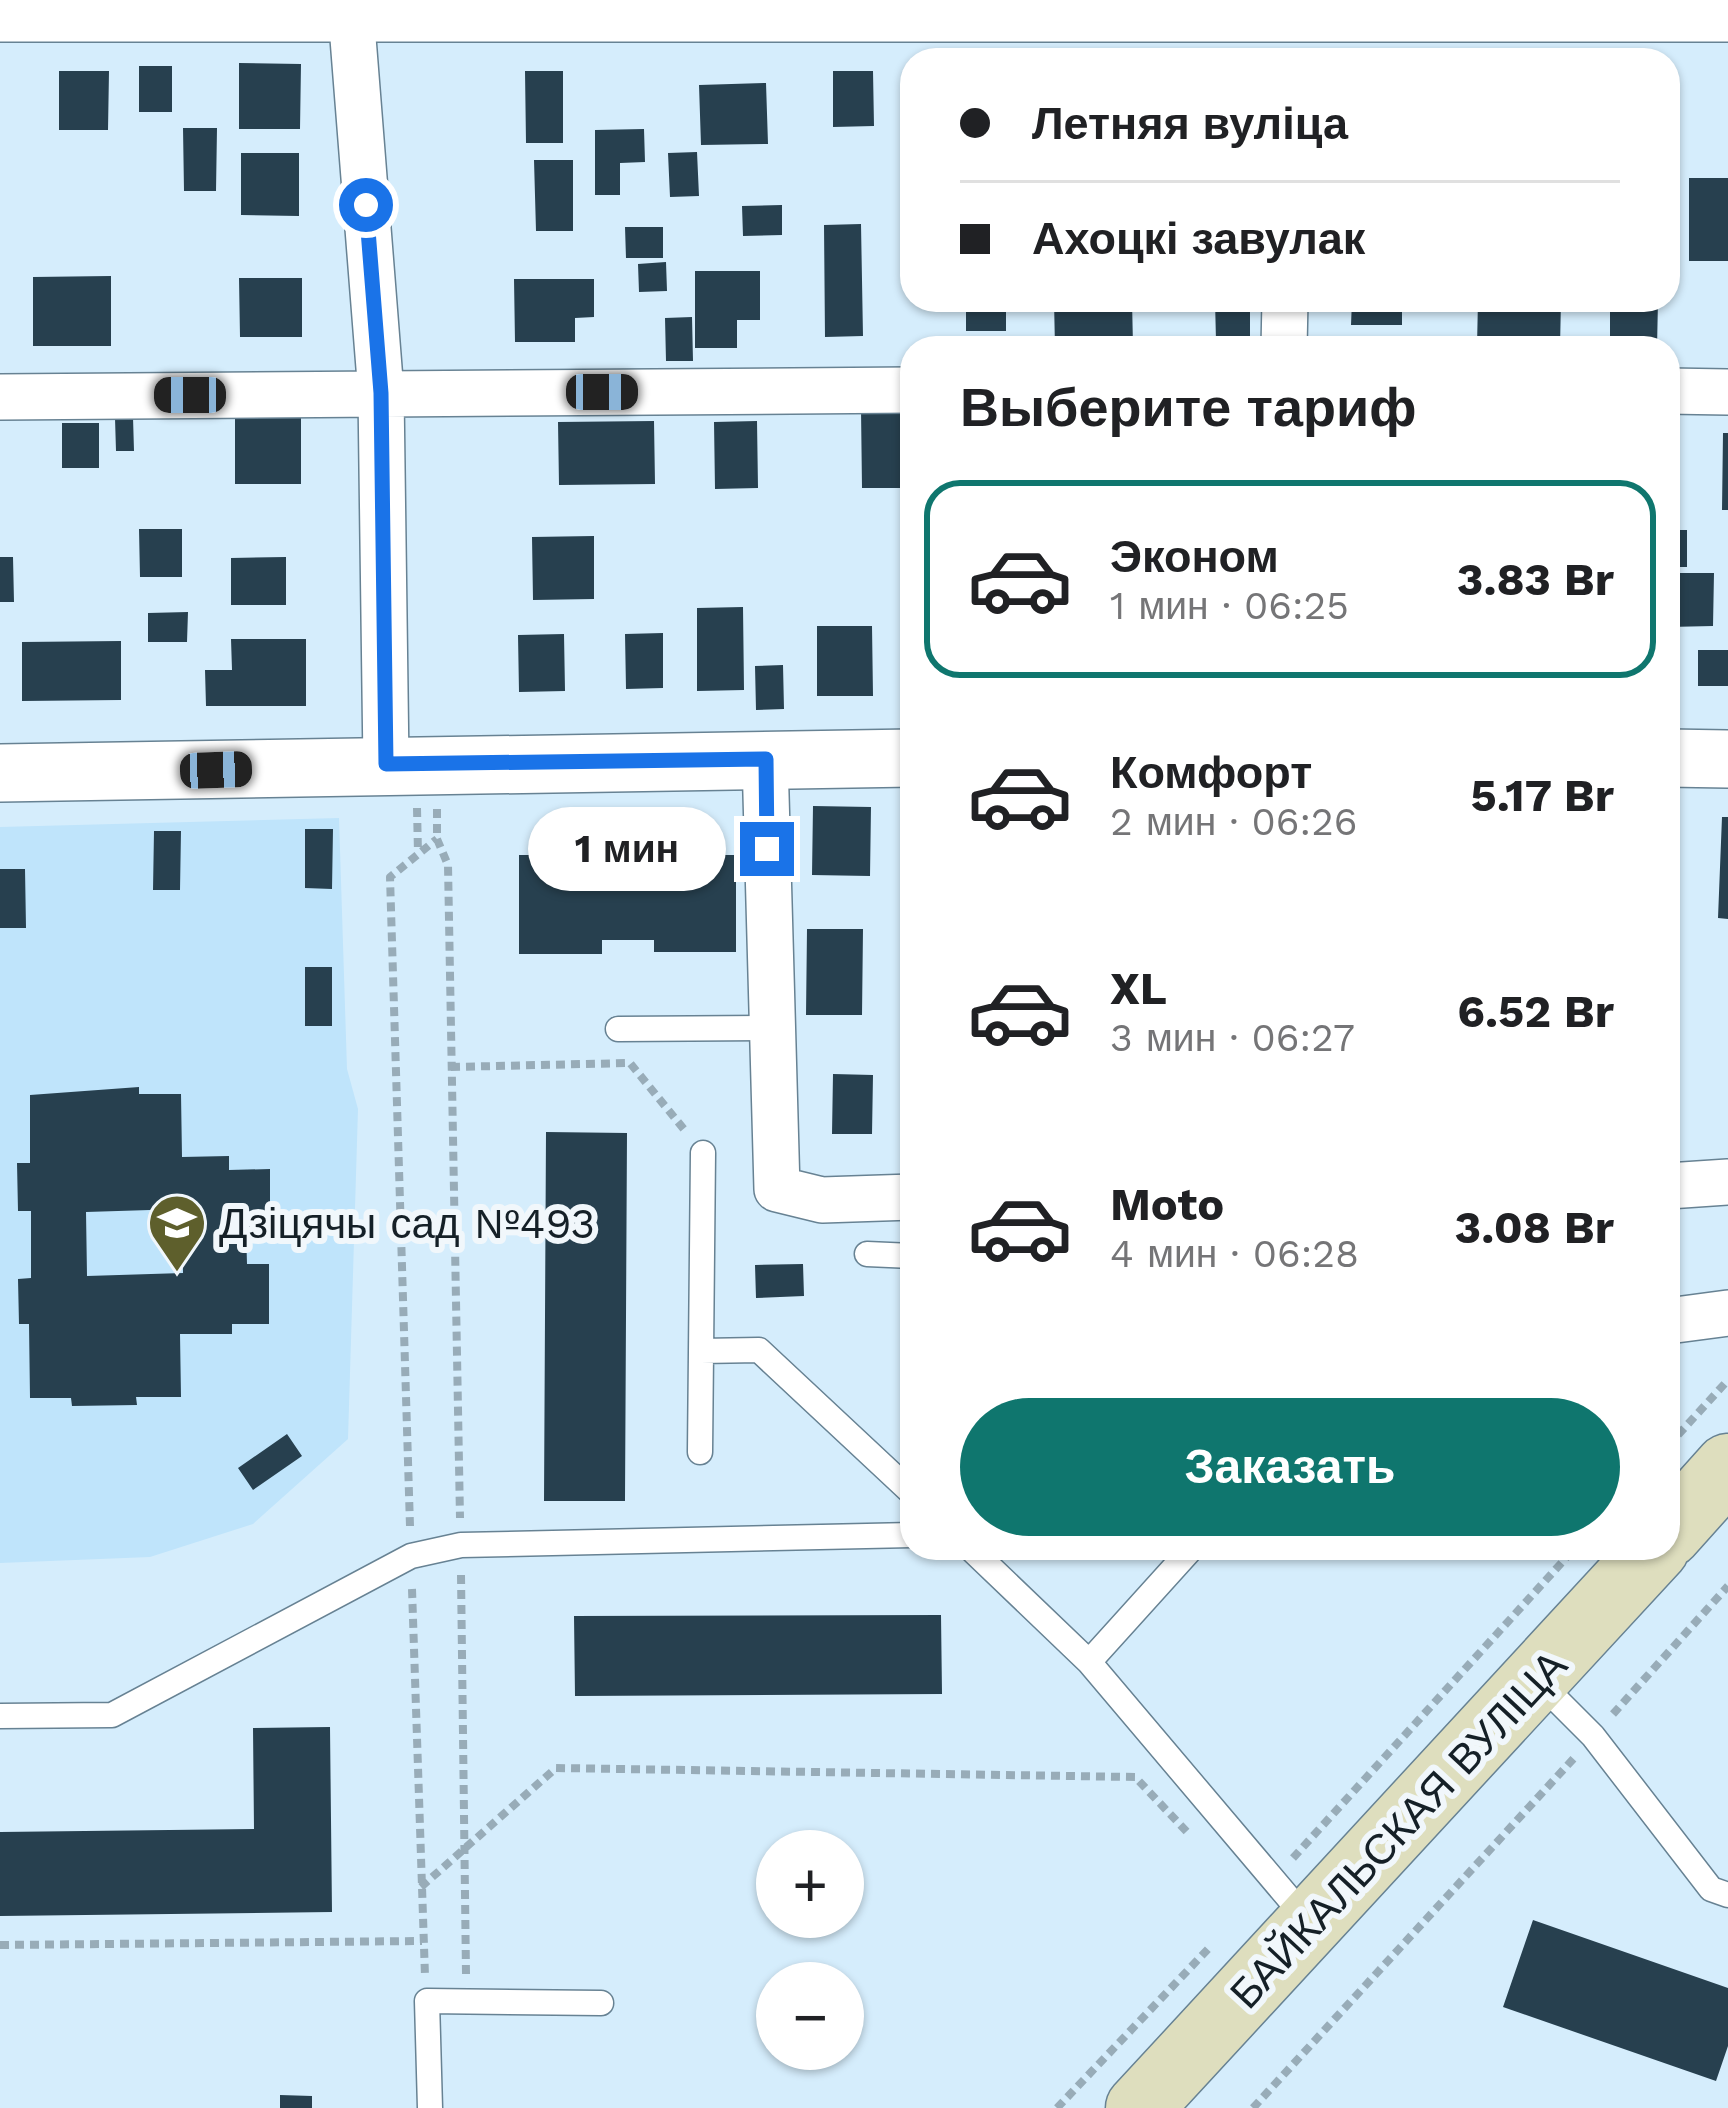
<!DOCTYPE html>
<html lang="ru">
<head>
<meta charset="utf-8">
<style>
  :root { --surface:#fff; --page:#f6f6f6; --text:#202124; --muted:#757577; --line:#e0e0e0; --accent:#0f766e }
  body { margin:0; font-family:"Work Sans",sans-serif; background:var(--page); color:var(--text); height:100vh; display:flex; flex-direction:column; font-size:45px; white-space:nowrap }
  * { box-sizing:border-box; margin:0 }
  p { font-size:39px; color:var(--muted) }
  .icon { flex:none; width:66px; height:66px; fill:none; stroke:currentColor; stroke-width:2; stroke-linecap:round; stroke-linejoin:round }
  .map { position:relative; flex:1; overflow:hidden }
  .panel { position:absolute; left:900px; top:336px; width:780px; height:1224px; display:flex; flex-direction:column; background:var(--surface); border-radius:36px; box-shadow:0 3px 9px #0004 }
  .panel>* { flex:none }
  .banner { position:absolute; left:900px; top:48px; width:780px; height:264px; border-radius:36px; box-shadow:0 3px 9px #0004; display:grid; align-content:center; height:264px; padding:0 60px; background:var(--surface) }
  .buttons { position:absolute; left:756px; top:1830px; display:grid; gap:24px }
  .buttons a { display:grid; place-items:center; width:108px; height:108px; border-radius:50%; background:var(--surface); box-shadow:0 3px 9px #0004; font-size:60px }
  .end { position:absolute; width:54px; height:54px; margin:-27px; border:15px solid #1a73e8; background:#fff; box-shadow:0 0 0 6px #fff }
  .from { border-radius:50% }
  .bubble { position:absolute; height:84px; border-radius:42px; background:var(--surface); box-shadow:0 3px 9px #0004; font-size:39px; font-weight:700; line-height:84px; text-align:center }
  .car { position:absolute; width:36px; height:72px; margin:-36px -18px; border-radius:15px; box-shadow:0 0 9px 3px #0007; background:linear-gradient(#222 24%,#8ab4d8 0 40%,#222 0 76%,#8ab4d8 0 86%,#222 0) }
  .banner b { display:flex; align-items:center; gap:42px; height:114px; font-size:45px }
  .banner b+b { border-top:3px solid var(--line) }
  .banner i { width:30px; height:30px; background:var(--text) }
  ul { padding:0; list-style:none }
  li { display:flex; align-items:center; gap:36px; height:198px; margin:0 24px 18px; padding:0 36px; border:6px solid transparent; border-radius:36px }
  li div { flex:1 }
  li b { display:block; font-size:45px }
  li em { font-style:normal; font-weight:700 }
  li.current { border-color:var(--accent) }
  li>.icon { width:108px; height:108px; stroke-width:1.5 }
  h2 { padding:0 60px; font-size:54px; line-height:144px }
  .action { display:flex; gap:24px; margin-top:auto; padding:24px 60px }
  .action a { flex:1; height:138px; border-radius:72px; background:var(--accent); color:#fff; font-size:48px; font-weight:700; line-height:138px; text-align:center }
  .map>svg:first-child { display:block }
  .built { fill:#bfe4fb }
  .building { fill:#27404f; fill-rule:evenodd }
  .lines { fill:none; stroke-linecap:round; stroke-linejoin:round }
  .service-casing { stroke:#678293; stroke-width:27 }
  .minor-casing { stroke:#678293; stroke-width:48 }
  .tertiary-casing { stroke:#678293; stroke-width:60 }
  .secondary-casing { stroke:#678293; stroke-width:69 }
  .path { stroke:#98acb8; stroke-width:8; stroke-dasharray:9 6; stroke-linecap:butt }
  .service { stroke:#fff; stroke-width:24 }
  .minor { stroke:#fff; stroke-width:45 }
  .tertiary { stroke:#fff; stroke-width:57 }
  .secondary { stroke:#dedebe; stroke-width:66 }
  .route { stroke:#1a73e8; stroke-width:15 }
  .labels { text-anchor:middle; stroke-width:12; stroke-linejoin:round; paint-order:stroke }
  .poi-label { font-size:42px; fill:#152027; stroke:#f1f7fb; text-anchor:start }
  .street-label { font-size:42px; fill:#152027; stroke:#f1f7fb }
</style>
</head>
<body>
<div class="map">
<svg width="1728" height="2108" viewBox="0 0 1728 2108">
  <rect width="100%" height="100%" fill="#d5edfc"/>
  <!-- built -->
  <path class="built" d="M339 818 347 1069 358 1109 348 1439 253 1524 150 1557 0 1563V827Z"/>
  <!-- building -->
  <path class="building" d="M239 63 301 64 300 129H239Z
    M139 66H172V112H139Z
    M59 71H109L108 130H59Z
    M525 71H563V143H526Z
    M833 71H873L874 126 833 127Z
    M766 83 768 144 701 145 699 85Z
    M183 128H217L216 191H184Z
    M644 129 645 162 620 163V195H595V130Z
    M697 152 699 196 670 197 668 153Z
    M241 153H299V216L241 215Z
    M534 160H573V231H536Z
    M900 173H912V211H900Z
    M1689 178H1728V261H1689Z
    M782 205V235L743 236 742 206Z
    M861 224 863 336 825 337 824 225Z
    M625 227H663V258H626Z
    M666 262 667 291 639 292 638 264Z
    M695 271H760V320H737V348H695Z
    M111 276V346H33V277Z
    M239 278H302V337H240Z
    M514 279H594V317L575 318V342H515Z
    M966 300H1006V331H966Z
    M1054 300H1132L1133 346 1055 348Z
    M1215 300H1250V341H1216Z
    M1352 300H1402V325H1351Z
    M1478 300H1561L1560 347 1477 346Z
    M1610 300H1658L1657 348H1610Z
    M692 317 693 361H666L665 318Z
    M903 408 904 488H862L861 409Z
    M235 413H301V484H235Z
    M133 417 134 451H116L115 418Z
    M654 421 655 484 559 485 558 422Z
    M757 421 758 488 715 489 714 422Z
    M62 423H99V468H62Z
    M1723 433H1728V510H1722Z
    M1668 439H1676V526H1668Z
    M139 529H182V577H140Z
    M1668 530H1687V567H1668Z
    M594 536V599L533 600 532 537Z
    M0 557H13L14 602H0Z
    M286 557V605H231V558Z
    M1671 573H1714L1713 626 1668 627Z
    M743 607 744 690 697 691V608Z
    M188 612 187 642H148V613Z
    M817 626H872L873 696H817Z
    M663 633V688L626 689 625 634Z
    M564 634 565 691 519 692 518 635Z
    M231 639H306V706H206L205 670H232Z
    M121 641V700L22 701V642Z
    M1698 650H1728V686H1698Z
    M783 665 784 709 756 710 755 666Z
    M813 806 871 807 870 876 812 875Z
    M1722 817H1728V919L1718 918Z
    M305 829H333L332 889 305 888Z
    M154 831H181L180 890H153Z
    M519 855H736V952H654V940H602V954H519Z
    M0 869H25L26 928H0Z
    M807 929H863L862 1015H806Z
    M305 967H332V1026H305Z
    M833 1074 873 1075 872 1134H832Z
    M139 1087V1094H181L182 1157 229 1156V1170L270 1169V1229H246L247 1264H269V1324H232V1334H180L181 1397H136L137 1405 72 1406 71 1398H30L29 1324H19L18 1279 31 1278V1211H18L17 1163H30V1095ZM182 1209 183 1273 87 1276 86 1212Z
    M546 1132 627 1133 625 1501H544Z
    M803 1264 804 1296 756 1298 755 1265Z
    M287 1434 302 1456 253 1490 238 1468Z
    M941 1615 942 1694 575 1696 574 1616Z
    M330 1727 332 1912 0 1916V1832L254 1829 253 1728Z
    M1533 1920 1728 1988V2046L1716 2081 1503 2007Z
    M280 2095 312 2096V2108H280Z"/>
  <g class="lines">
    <defs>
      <path id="service" d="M618 1029 771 1028
        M867 1254 912 1256
        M701 1351 759 1350 912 1493
        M700 1452 703 1153
        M970 1548 1089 1662 1309 1922
        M1089 1662 1192 1548
        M1539 1682 1593 1736 1711 1889 1728 1895
        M0 1716 112 1715 411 1556 461 1545 912 1535
        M430 2108 427 2001 601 2003"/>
      <path id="minor" d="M350 0 381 393 386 764
        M0 19H1728
        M1284 348 1285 300
        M1668 391 1728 392
        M0 397 912 390
        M765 759 777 1189 822 1200 912 1197
        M1668 1186 1728 1182
        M1668 1321 1728 1313"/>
      <path id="tertiary" d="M1668 758 1728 759
        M0 773 912 758"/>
      <path id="secondary" d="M1668 1534 1728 1467
        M1139 2108 1656 1548"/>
    </defs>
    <!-- service casing -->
    <use href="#service" class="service-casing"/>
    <!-- minor casing -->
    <use href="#minor" class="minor-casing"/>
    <!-- tertiary casing -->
    <use href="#tertiary" class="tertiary-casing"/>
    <!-- secondary casing -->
    <use href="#secondary" class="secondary-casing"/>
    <!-- path -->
    <path class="path" d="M417 808 418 853
      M437 809V839L448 865 460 1518
      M451 1067 630 1063 687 1133
      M1668 1446 1728 1380
      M410 1526 390 877 437 839
      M461 1575 466 1974
      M412 1589 425 1976
      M1613 1714 1728 1586
      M1293 1858 1575 1548
      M421 1887 556 1768 1135 1777 1189 1834
      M0 1945 422 1941
      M1057 2108 1209 1948
      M1253 2108 1575 1757"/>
    <!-- service -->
    <use href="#service" class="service"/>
    <!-- minor -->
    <use href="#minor" class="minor"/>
    <!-- tertiary -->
    <use href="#tertiary" class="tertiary"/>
    <!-- secondary -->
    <use href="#secondary" class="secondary"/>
  </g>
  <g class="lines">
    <!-- route -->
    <path class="route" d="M366 205 381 393 386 764 766 759 767 849"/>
  </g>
  <!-- icons -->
  <defs>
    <symbol id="school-pin" viewBox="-11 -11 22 30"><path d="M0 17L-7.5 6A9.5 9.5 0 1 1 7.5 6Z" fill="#5e5f2c" stroke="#f1f7fb"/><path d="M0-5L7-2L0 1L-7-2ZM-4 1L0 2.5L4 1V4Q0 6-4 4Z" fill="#fff"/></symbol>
  </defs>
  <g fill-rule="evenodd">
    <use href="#school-pin" x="144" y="1190" width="66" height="90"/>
  </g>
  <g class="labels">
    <!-- poi labels -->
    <g class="poi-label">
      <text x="219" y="1238">Дзіцячы сад №493</text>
    </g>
    <!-- street labels -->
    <g class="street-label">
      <text transform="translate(1398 1829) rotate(-47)" y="15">БАЙКАЛЬСКАЯ ВУЛІЦА</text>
    </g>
  </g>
</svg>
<div class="buttons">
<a>+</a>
<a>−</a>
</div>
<i class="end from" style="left:366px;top:205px"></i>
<i class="end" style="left:767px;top:849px"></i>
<div class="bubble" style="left:528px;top:807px;width:198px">1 мин</div>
<i class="car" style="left:602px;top:392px;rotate:90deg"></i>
<i class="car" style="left:190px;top:395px;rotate:270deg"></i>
<i class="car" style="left:216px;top:770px;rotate:88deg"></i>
<div class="banner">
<b><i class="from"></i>Летняя вуліца</b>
<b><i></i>Ахоцкі завулак</b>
</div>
<section class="panel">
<h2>Выберите тариф</h2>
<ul>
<li class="current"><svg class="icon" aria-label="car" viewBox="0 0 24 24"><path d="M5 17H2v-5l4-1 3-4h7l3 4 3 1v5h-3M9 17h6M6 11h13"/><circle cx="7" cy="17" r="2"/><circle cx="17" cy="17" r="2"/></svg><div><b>Эконом</b><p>1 мин · 06:25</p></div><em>3.83 Br</em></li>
<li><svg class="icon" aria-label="car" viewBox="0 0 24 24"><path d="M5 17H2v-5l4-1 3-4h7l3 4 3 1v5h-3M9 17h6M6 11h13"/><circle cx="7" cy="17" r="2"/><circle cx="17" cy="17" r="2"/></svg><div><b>Комфорт</b><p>2 мин · 06:26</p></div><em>5.17 Br</em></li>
<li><svg class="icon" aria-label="car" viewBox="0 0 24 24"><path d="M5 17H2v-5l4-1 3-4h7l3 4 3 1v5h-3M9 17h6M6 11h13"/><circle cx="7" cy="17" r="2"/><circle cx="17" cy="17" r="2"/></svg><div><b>XL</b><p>3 мин · 06:27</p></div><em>6.52 Br</em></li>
<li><svg class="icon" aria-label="car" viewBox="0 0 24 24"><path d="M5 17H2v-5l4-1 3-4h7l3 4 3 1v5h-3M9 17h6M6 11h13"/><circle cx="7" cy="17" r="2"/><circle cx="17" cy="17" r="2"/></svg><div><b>Moto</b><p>4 мин · 06:28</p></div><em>3.08 Br</em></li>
</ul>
<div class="action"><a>Заказать</a></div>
</section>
</div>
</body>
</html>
